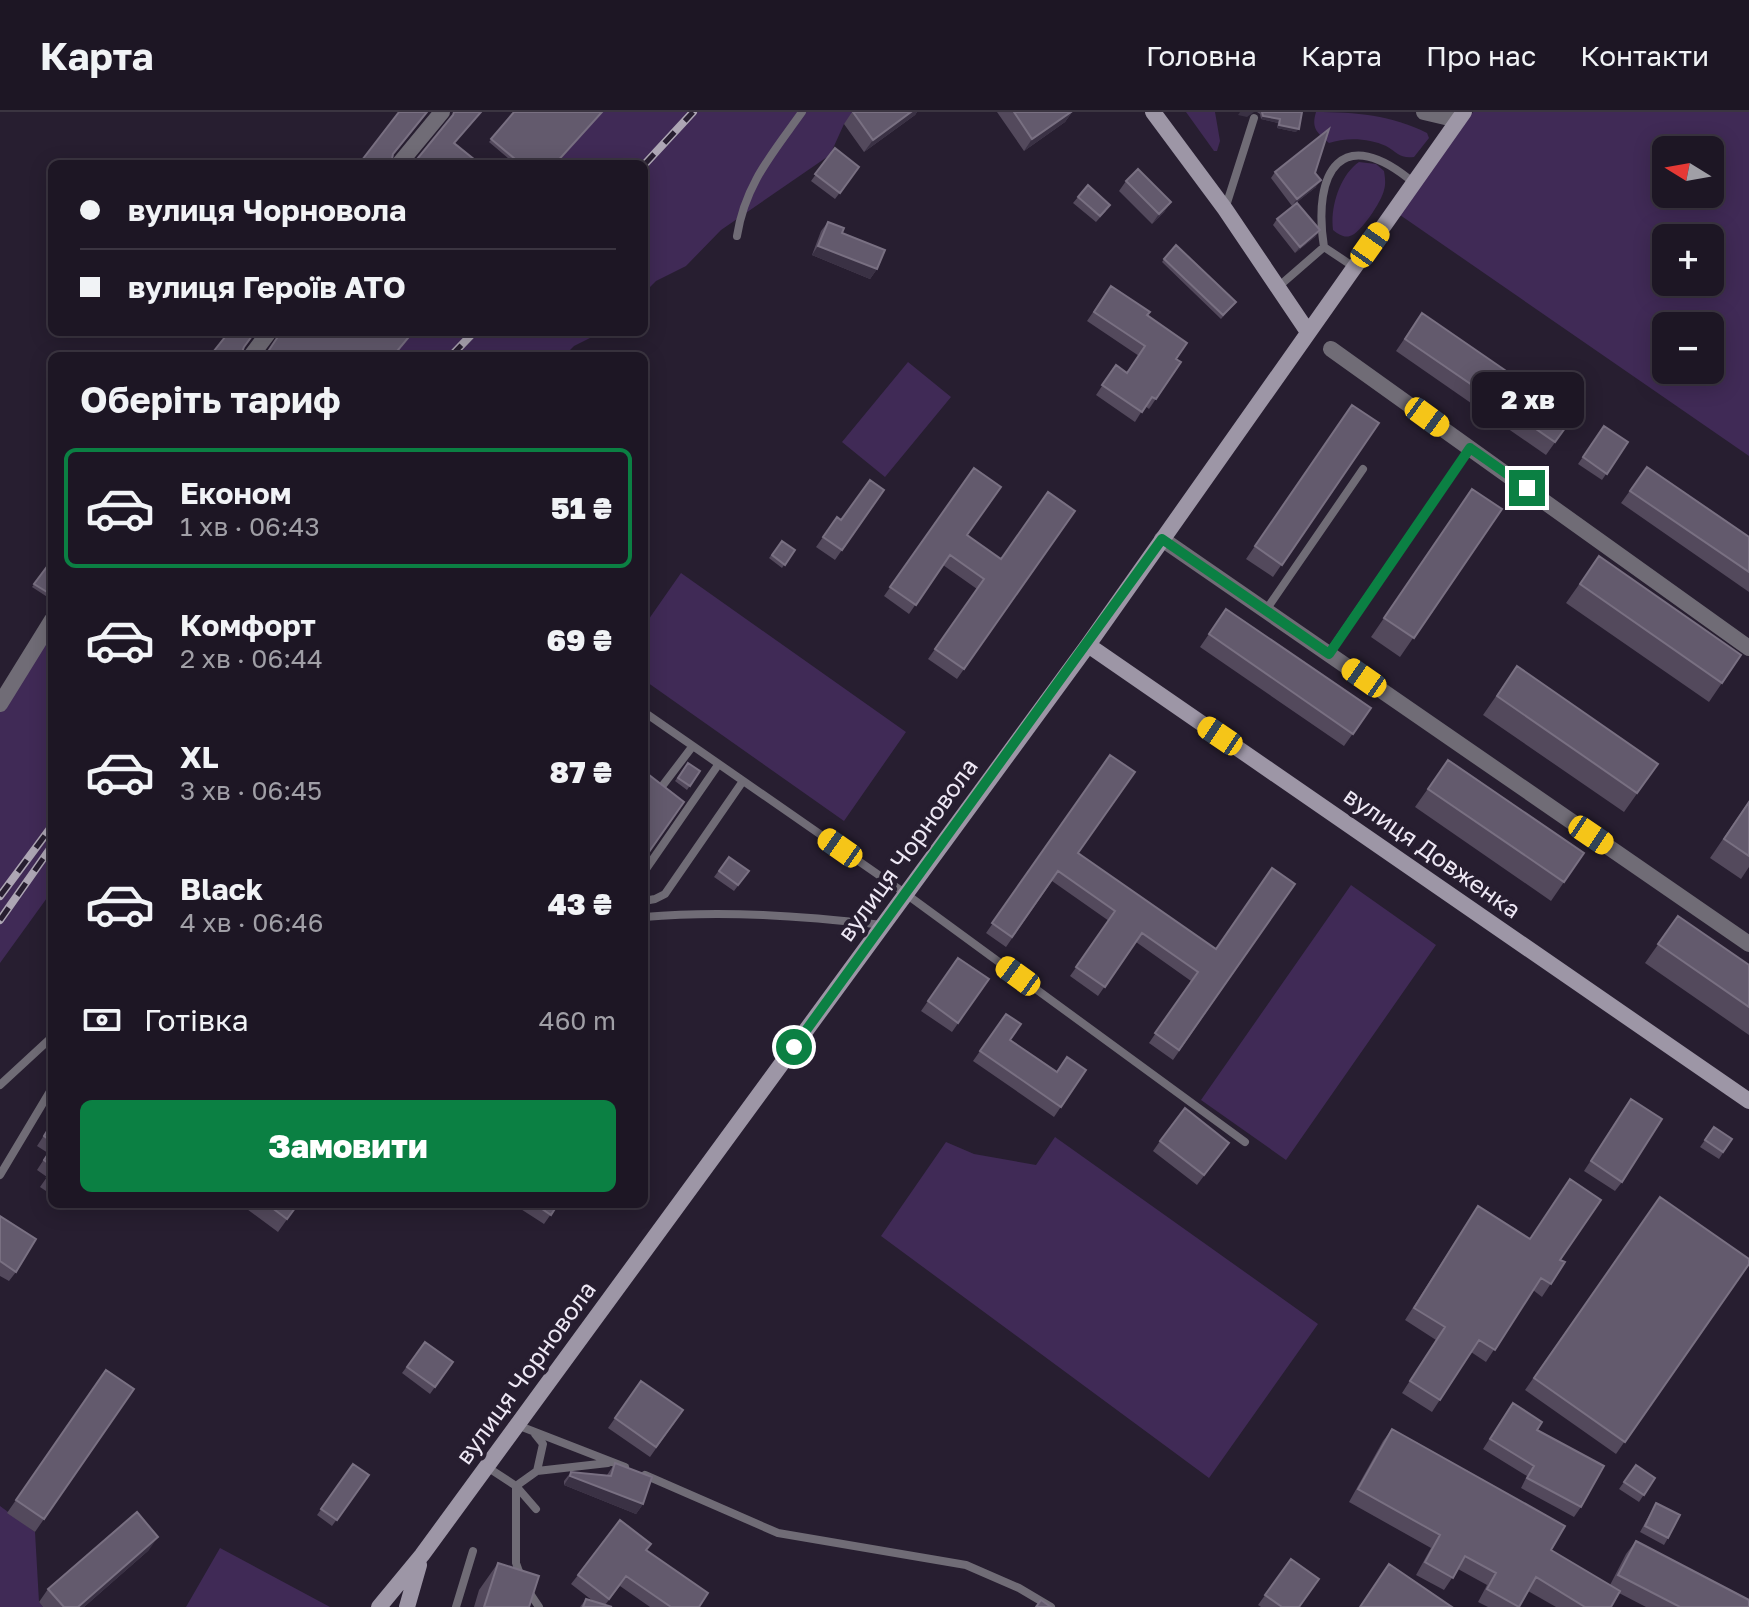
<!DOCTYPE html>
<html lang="uk">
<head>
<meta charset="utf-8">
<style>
  :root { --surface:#1d1624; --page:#2a2331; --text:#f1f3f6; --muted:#a09fa6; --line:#3b3541; --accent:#0b8043 }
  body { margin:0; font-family:"Golos Text",sans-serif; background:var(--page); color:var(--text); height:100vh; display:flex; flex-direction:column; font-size:30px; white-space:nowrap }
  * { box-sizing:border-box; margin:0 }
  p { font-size:26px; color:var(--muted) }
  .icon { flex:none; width:44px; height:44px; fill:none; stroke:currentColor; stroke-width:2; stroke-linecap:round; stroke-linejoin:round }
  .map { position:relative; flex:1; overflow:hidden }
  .drawer { position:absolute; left:48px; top:240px; width:600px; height:856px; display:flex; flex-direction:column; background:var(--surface); border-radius:12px; box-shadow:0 4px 20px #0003,0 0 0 2px var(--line) }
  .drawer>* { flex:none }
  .banner { position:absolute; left:48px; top:48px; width:600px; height:176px; border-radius:12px; box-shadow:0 4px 20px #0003,0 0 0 2px var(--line); display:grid; align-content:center; height:176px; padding:0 32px; background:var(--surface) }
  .needle { width:52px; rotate:281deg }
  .tools { position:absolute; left:1652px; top:24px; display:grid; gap:16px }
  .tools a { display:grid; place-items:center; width:72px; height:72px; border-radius:12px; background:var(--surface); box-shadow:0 4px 20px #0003,0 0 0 2px var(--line); font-size:40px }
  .end { position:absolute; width:36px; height:36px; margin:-18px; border:10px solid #0b8043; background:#fff; box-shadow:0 0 0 4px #fff }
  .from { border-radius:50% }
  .bubble { position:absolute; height:56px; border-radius:12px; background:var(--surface); box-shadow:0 4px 20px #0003,0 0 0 2px var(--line); font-size:26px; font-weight:800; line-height:56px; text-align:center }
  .car { position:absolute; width:24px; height:48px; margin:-24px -12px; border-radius:10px; box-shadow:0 0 6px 2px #0007; background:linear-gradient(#f5c518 24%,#345 0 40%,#f5c518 0 76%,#345 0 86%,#f5c518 0) }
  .banner b { display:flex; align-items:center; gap:28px; height:76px; font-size:30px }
  .banner b+b { border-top:2px solid var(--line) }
  .banner i { width:20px; height:20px; background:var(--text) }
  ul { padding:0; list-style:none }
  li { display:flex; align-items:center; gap:24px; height:120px; margin:0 16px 12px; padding:0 16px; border:4px solid transparent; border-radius:12px }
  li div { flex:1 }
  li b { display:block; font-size:30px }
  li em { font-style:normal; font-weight:800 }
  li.selected { border-color:var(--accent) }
  li>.icon { width:72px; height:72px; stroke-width:1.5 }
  h2 { padding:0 32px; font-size:36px; line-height:96px }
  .pay { display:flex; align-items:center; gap:20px; height:88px; padding:0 32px; font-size:30px }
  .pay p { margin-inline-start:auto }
  .action { display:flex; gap:16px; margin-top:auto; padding:16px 32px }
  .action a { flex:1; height:92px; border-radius:12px; background:var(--accent); color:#fff; font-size:32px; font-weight:800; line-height:92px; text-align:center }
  header { display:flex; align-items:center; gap:48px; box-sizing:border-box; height:112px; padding:0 40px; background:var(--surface); border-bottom:2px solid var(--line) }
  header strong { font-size:38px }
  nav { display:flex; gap:44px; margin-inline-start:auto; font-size:28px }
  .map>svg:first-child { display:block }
  .green { fill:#402a56; fill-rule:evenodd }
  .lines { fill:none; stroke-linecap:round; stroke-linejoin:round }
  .lane { stroke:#706c76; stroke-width:8 }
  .street { stroke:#706c76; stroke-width:16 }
  .secondary { stroke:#9d96a6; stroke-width:16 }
  .rail-casing { stroke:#ada6b4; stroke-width:8 }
  .rail { stroke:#271e30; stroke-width:5; stroke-dasharray:15; stroke-linecap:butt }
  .wall { fill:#53495c }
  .shaded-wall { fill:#3a3144 }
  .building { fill:#635a6d; stroke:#797082; stroke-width:2 }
  .route { stroke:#0b8043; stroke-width:10 }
  .labels { text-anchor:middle; stroke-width:8; stroke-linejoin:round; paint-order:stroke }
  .street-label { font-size:24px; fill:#eee8f5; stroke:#271e30 }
</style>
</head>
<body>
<header>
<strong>Карта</strong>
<nav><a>Головна</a><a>Карта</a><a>Про нас</a><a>Контакти</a></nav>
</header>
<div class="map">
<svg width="1749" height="1495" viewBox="0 0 1749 1495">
  <rect width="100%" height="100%" fill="#271e30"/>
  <!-- green -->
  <path class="green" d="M602 0H860L844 12 830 43 721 118 686 154 656 169 644 181V52H556Z
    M1186 0H1215L1220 29 1217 39H1214Z
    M1316 0C1355 0 1392 3 1427 21L1429 26 1414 45C1400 47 1397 40 1386 34 1369 26 1346 25 1329 31 1317 20 1311 17 1316 0Z
    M1473 0H1749V344L1400 103ZM1666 38H1710V82H1666ZM1666 126H1710V170H1666ZM1666 214H1710V258H1666Z
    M1359 50 1376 52 1384 59C1385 65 1386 72 1384 78 1382 89 1360 122 1350 124 1344 126 1338 122 1333 118 1330 95 1340 63 1359 50Z
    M413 220H602L574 234 564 244H393Z
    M908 250 951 285 885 365 842 330Z
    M681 461 906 620 844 709 644 568V514Z
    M52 508V779L0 851V592Z
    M1351 773 1436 833 1286 1048 1201 988Z
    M1055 1025 1318 1212 1209 1366 881 1124 946 1030 974 1042 1036 1053Z
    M0 1394 35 1420 39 1490 43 1495H0Z
    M220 1436 330 1495H186Z"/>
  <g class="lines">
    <!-- lane -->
    <path class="lane" d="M1225 97 1254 6
      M737 124C745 72 773 41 802 0
      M1324 135 1354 155
      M1278 175 1324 135C1312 59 1342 10 1414 71
      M1266 498 1363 357
      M1329 541 1470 336
      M644 600 906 782 1245 1030
      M644 665 660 677 692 635
      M644 760 718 653
      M644 789 655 787 665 782 743 669
      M644 805C724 798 802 804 883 813
      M0 973 52 925
      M0 1063 52 976
      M517 1313 625 1355
      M487 1355 516 1374 536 1397
      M537 1359 608 1351
      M645 1363 778 1421 966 1453 1019 1476 1051 1495
      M516 1374V1451L521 1465
      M516 1374 537 1359 543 1332 535 1322
      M527 1477 539 1495
      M456 1495 473 1439"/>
    <!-- street -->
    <path class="street" d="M1424 0 1458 8
      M399 52 442 0
      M1331 237 1749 536
      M251 244 269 220
      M1162 427 1749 832
      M0 592 52 508"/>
    <!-- secondary -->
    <path class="secondary" d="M1153 0 1225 97 1308 220
      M1088 533 1749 989
      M379 1495 422 1443 1088 533 1464 0
      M407 1495 419 1453"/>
    <defs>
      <path id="rail" d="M644 53 693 0
        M451 244 474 220
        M0 784 52 714
        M0 808 52 734"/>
    </defs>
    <!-- rail casing -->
    <use href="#rail" class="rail-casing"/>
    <!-- rail -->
    <use href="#rail" class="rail"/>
  </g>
  <!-- wall -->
  <path class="wall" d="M514 0 556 52H515L489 30Z
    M852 0H917L915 3 864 40 844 12Z
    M997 0H1072L1065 10 1024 39Z
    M1257 0H1302L1296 20 1277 16 1278 11 1261 7 1260 2Z
    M835 36 859 55 835 87 811 69Z
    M1275 60 1316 75 1292 94 1271 66Z
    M1126 69 1171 90 1164 100 1152 112 1119 79Z
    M1078 85 1106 99 1096 110 1073 91Z
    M1277 107 1320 118 1315 125 1295 141 1273 113Z
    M828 110 842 121 877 157 870 167 812 143 821 119Z
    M1164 147 1236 190 1221 207 1162 150Z
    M1111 174 1147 203 1176 247 1181 250 1149 297 1145 294 1135 310 1096 283 1116 253 1127 261 1139 244 1087 209Z
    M1422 201 1573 305 1546 343 1396 239Z
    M1352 293 1379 311 1273 465 1246 447Z
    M1604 314 1628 330 1602 368 1578 352Z
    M1647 355 1749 425V480L1621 391Z
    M974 356 967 423 1001 447 1075 399 957 567 928 547 977 477 943 453 909 502 884 484Z
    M1472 377 1502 397 1400 545 1371 525Z
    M884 378 835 448 816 435 837 405 841 408Z
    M782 429 795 438 782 456 769 446Z
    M1599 444 1741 543 1709 590 1566 491Z
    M52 448V488L32 475Z
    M1226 497 1371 596 1344 634 1200 535Z
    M1517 554 1658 652 1624 700 1483 603Z
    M1110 643 1078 741 1216 837 1295 772 1173 948 1149 931 1191 869 1136 830 1098 884 1070 864 1109 809 1052 769 1006 835 986 821Z
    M1448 648 1584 741 1551 789 1415 695Z
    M688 651 700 659 687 678 675 669Z
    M1749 689V755L1741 767 1710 746Z
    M729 745 749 759 734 779 714 765Z
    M1678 804 1749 853V923L1645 851Z
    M958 846 989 867 952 920 921 899Z
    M1006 902 1010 928 1057 960 1086 958 1054 1005 973 949Z
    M1624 997 1622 1070 1615 1079 1584 1059Z
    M52 1011V1083L40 1075 47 1065 37 1058 48 1041 37 1034Z
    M1714 1015 1732 1027 1719 1047 1700 1035Z
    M1160 1029 1229 1031 1197 1073 1153 1039Z
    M1660 1085 1749 1152 1616 1342 1525 1278Z
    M240 1092H298L278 1120Z
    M513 1092H558L544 1112Z
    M1478 1094 1560 1148 1565 1150 1542 1185 1533 1178 1486 1250 1471 1240 1432 1300 1402 1281 1436 1228 1405 1208Z
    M0 1104 16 1160 9 1169 0 1164Z
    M425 1230 453 1250 430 1282 402 1261Z
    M106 1258 134 1277 35 1420 7 1401Z
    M641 1269 683 1298 650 1345 608 1316Z
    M1506 1301 1537 1318 1581 1395 1574 1405 1521 1376 1527 1364 1483 1337Z
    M1392 1317 1551 1438 1610 1473 1626 1442 1636 1429 1749 1495H1646L1619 1481 1611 1495H1556L1528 1479 1519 1495H1488L1478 1490 1487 1473 1458 1457 1444 1478 1416 1463 1431 1436 1349 1390 1383 1329Z
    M615 1351 643 1392 636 1402 564 1373V1369L571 1360 607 1363Z
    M353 1352 369 1363 332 1414 317 1403Z
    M1636 1353 1655 1366 1639 1390 1619 1377Z
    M1656 1391 1668 1426 1664 1433 1640 1420Z
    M149 1438 84 1495H43L39 1490 48 1477Z
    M646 1438 699 1495H650L620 1474 605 1493 612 1495H580L586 1487 593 1489 571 1472 578 1463Z
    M1291 1447 1299 1495H1261L1258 1493Z
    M498 1451 529 1495H474L479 1478Z"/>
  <!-- shaded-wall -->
  <path class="shaded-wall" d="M911 0H917L915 3 864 40 873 28Z
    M1071 0H1072L1065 10 1024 39 1032 27Z
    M1240 0H1254L1247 5 1238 3Z
    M1263 4 1280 7 1278 11 1261 7Z
    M1279 13 1299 17 1296 20 1277 16Z
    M1321 68 1316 75 1292 94 1297 87Z
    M1171 90 1164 100 1152 112 1159 102Z
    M1320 118 1315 125 1295 141 1300 135Z
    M818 134 877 157 870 167 812 143Z
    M570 1364 643 1392 636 1402 564 1373Z
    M158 1425 149 1438 84 1495H78Z"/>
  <!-- building -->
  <path class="building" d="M399 0H427L393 42 391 52H359Z
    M454 0H481L454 31 480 52H413L453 3Z
    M514 0H602L555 52H521L491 27Z
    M853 0H911L873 28Z
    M1014 0H1071L1032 27Z
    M1262 0H1302L1299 17 1279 13 1280 7 1263 4Z
    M1329 17 1315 61 1321 68 1297 87 1275 60Z
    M835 36 859 55 840 81 815 62Z
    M1138 57 1171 90 1159 102 1126 69Z
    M1088 73 1110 93 1100 104 1078 85Z
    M1297 91 1320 118 1300 135 1277 107Z
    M828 110 844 116 842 121 885 138 877 157 818 134Z
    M1176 133 1236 190 1223 203 1164 147Z
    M1111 174 1150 200 1147 203 1187 231 1176 247 1181 250 1156 287 1152 285 1142 300 1102 273 1116 253 1127 261 1145 234 1094 200Z
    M1422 201 1573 305 1555 330 1405 227Z
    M229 220H255L244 235 242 240 244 244H210Z
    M281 220H413L393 244H265Z
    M1352 293 1379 311 1282 453 1255 434Z
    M1604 314 1628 330 1607 362 1583 345Z
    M1647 355 1749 425V460L1630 379Z
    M974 356 1001 375 967 423 1001 447 1048 380 1075 399 964 557 935 537 984 467 950 443 916 493 890 475Z
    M870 368 884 378 842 438 823 425 837 405 841 408Z
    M1472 377 1502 397 1414 526 1384 506Z
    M782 429 795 438 785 453 772 443Z
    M1599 444 1741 543 1722 571 1580 472Z
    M52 448V483L34 472Z
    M1226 497 1371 596 1353 622 1209 522Z
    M1517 554 1658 652 1637 681 1497 584Z
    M1110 643 1135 660 1078 741 1216 837 1272 756 1295 772 1179 938 1155 921 1198 860 1142 821 1105 875 1076 855 1115 799 1058 759 1012 825 992 811Z
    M1448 648 1584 741 1564 770 1428 677Z
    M688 651 700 659 690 674 678 666Z
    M644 659 684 690 644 747Z
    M1749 690V744L1724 727Z
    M729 745 749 759 738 773 719 759Z
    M1678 804 1749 853V895L1658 832Z
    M958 846 989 867 958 911 928 889Z
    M1006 902 1021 912 1010 928 1057 960 1067 945 1086 958 1061 995 980 939Z
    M1631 987 1662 1007 1622 1070 1591 1049Z
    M1185 996 1229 1031 1204 1063 1160 1029Z
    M52 1011V1030L44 1024Z
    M1714 1015 1732 1027 1723 1040 1705 1028Z
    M52 1036V1054L44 1048Z
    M52 1058V1069L47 1065Z
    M1570 1067 1601 1088 1560 1148 1565 1150 1551 1172 1541 1166 1495 1238 1479 1228 1440 1288 1410 1269 1445 1215 1414 1196 1478 1094 1530 1127Z
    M1660 1085 1749 1147V1152L1625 1330 1534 1266Z
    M267 1092H298L287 1107Z
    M535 1092H558L551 1103Z
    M0 1104 36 1127 16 1160 0 1149Z
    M425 1230 453 1250 435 1275 407 1255Z
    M106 1258 134 1277 44 1407 16 1388Z
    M641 1269 683 1298 656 1335 615 1306Z
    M1513 1291 1542 1310 1537 1318 1604 1354 1581 1395 1527 1366 1534 1354 1490 1327Z
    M1392 1317 1565 1414 1551 1438 1620 1479 1611 1495H1585L1536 1465 1519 1495 1487 1477 1496 1461 1465 1444 1453 1466 1425 1450 1440 1423 1358 1377Z
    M615 1351 652 1365 643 1392 570 1364 571 1360 611 1364Z
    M353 1352 369 1363 337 1408 321 1397Z
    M1636 1353 1655 1366 1644 1383 1624 1370Z
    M1656 1391 1680 1403 1668 1426 1645 1414Z
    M137 1400 158 1425 78 1495H64L48 1477Z
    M620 1408 651 1432 646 1438 708 1481 699 1495H671L626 1464 609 1487 578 1463Z
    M1636 1429 1749 1488V1495H1680L1618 1463Z
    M1291 1447 1319 1467 1299 1495H1282L1265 1483Z
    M498 1451 539 1464 529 1495H484Z
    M1389 1452 1452 1495H1360Z
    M586 1487 612 1495H583Z
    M1041 1488 1051 1495H1036Z"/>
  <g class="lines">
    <!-- route -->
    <path class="route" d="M794 935 1162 427 1329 542 1470 336 1527 376"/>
  </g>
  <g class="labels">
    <!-- street labels -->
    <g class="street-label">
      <text transform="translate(908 738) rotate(-54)" y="8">вулиця Чорновола</text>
      <text transform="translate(1432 741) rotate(35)" y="8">вулиця Довженка</text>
      <text transform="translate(526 1261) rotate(-54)" y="8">вулиця Чорновола</text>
    </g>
  </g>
</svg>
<div class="tools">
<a><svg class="needle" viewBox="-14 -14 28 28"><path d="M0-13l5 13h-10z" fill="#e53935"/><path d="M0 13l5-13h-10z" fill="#a09fa6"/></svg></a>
<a>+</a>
<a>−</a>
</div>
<i class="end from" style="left:794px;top:935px"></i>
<i class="end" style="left:1527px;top:376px"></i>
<div class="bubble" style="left:1472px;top:260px;width:112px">2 хв</div>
<i class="car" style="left:1370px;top:133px;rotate:35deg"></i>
<i class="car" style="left:1427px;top:305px;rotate:126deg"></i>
<i class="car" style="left:1364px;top:566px;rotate:305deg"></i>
<i class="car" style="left:1220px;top:624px;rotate:304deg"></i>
<i class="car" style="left:1591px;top:723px;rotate:124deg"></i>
<i class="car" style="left:840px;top:736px;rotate:305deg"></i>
<i class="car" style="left:1018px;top:864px;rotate:306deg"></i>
<div class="banner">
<b><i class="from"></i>вулиця Чорновола</b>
<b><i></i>вулиця Героїв АТО</b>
</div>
<section class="drawer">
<h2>Оберіть тариф</h2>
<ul>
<li class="selected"><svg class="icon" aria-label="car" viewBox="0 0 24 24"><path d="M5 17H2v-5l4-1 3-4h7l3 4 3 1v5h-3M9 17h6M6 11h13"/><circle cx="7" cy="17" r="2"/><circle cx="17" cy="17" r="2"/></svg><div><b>Економ</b><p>1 хв · 06:43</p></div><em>51 ₴</em></li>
<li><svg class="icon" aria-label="car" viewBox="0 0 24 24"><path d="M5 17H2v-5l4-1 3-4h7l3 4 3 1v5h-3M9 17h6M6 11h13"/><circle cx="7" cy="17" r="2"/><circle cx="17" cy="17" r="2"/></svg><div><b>Комфорт</b><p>2 хв · 06:44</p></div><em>69 ₴</em></li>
<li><svg class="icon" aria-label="car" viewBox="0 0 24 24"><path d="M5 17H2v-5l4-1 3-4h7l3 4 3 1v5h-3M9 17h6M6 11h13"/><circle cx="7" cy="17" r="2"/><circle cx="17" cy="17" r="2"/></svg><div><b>XL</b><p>3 хв · 06:45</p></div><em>87 ₴</em></li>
<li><svg class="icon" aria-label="car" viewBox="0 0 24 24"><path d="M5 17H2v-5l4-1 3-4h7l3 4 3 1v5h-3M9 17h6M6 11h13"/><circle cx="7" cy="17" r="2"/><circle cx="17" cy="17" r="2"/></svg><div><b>Black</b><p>4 хв · 06:46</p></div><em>43 ₴</em></li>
</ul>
<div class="pay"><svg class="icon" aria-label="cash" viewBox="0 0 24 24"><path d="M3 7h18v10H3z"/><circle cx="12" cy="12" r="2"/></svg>Готівка<p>460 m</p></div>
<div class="action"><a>Замовити</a></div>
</section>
</div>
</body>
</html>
